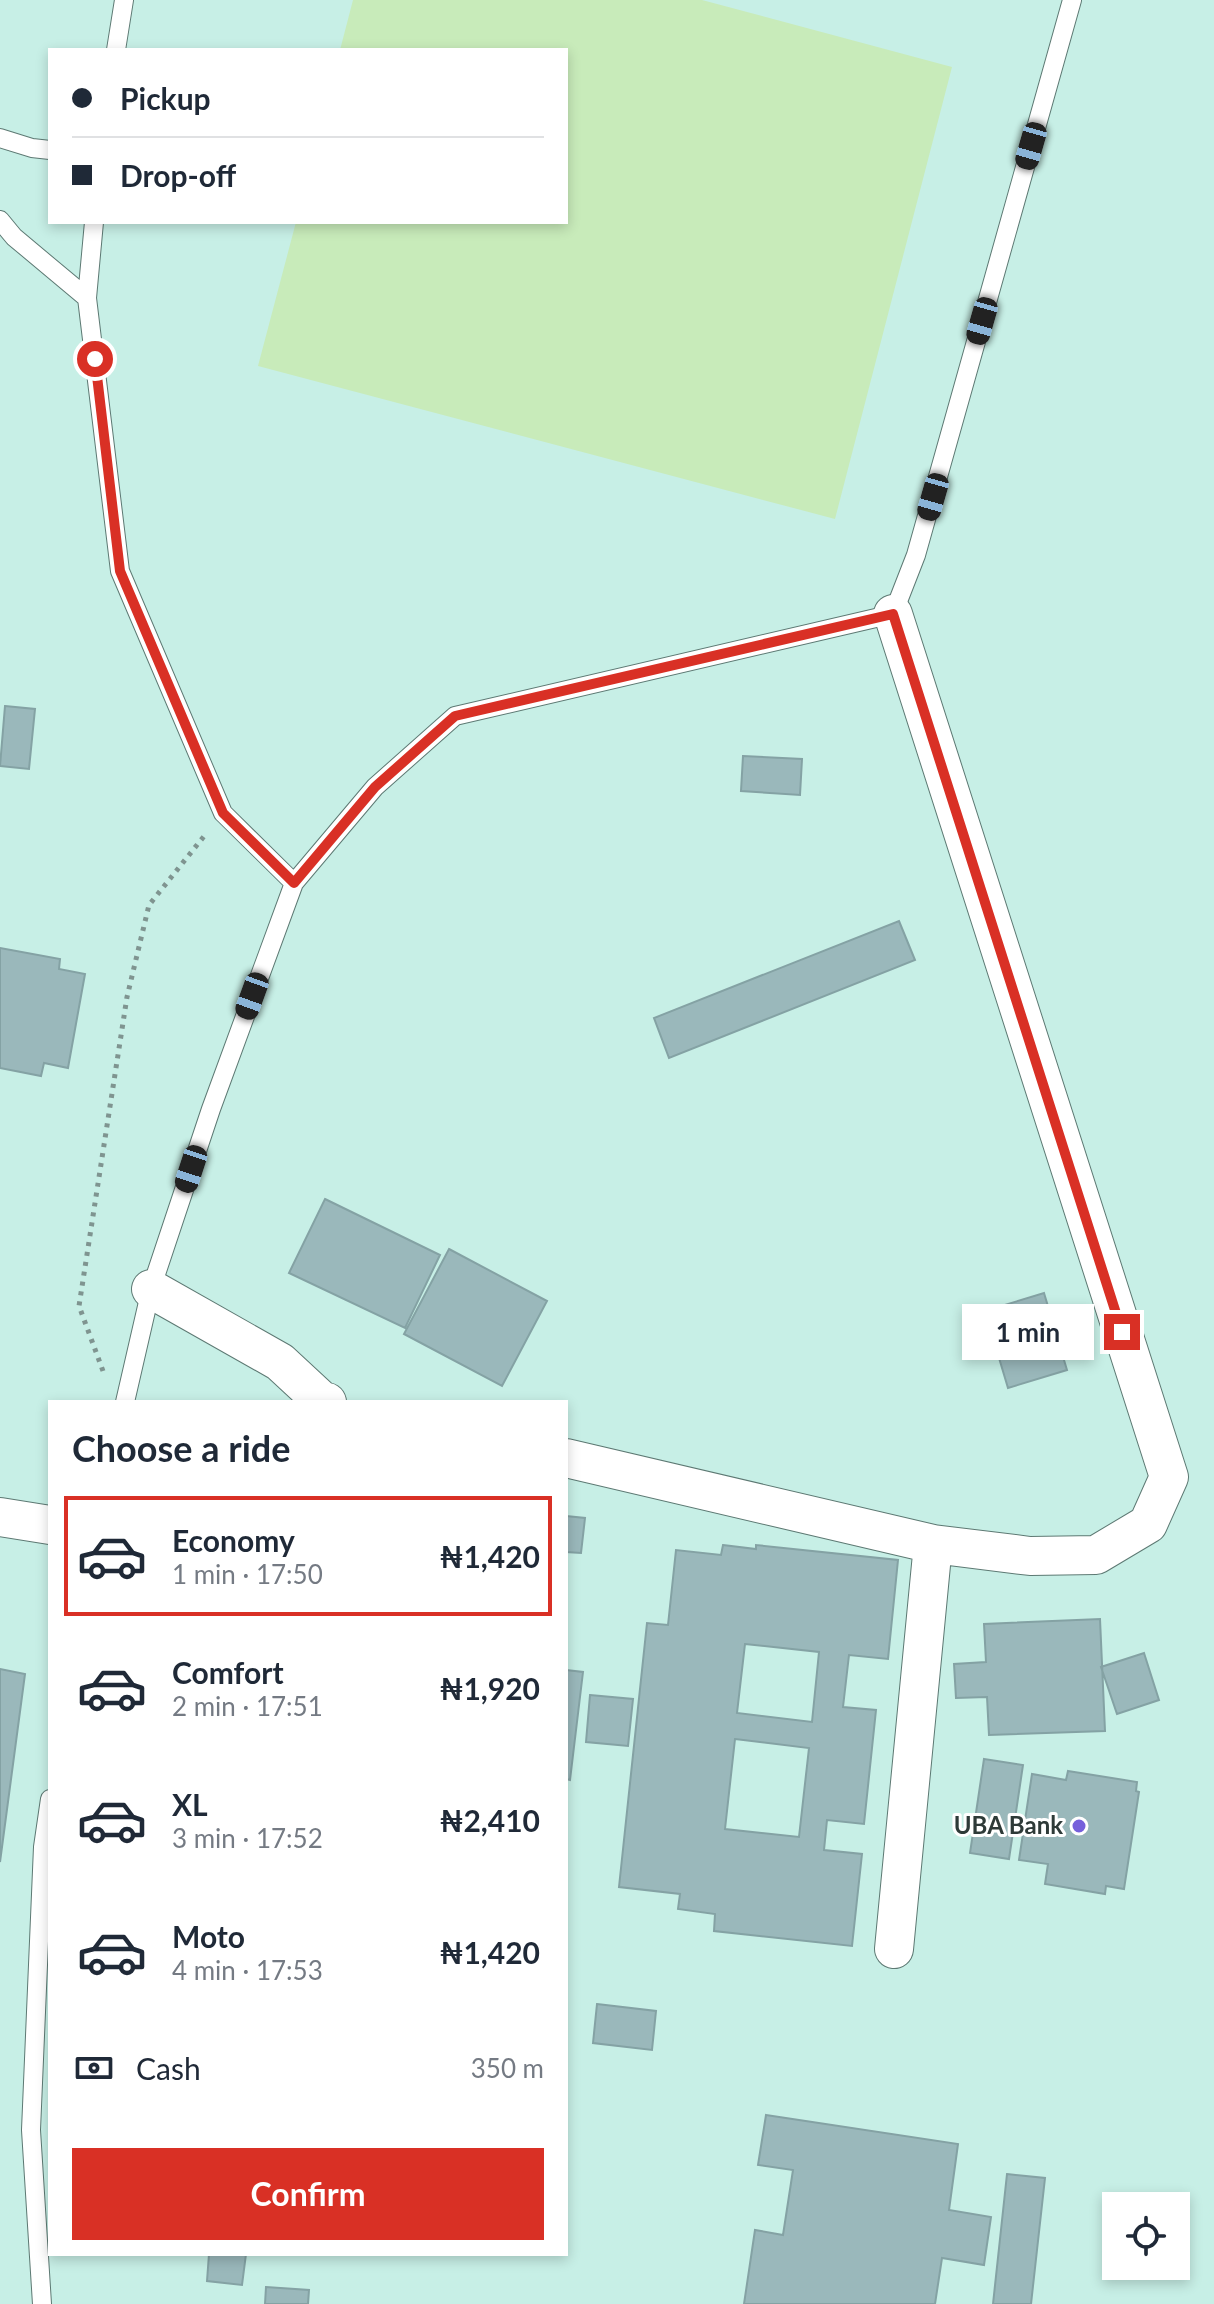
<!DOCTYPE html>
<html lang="en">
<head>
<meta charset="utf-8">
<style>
  :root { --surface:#fff; --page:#f2f2f3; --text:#1f2937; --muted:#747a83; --line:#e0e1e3; --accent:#d93025 }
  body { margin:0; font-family:Lato,sans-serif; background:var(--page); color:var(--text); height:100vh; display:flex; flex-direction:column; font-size:30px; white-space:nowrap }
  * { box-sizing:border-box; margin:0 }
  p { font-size:26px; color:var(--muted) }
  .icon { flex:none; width:44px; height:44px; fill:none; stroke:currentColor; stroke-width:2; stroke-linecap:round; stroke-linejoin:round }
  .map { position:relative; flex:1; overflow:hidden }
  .drawer { position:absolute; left:48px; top:1400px; width:520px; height:856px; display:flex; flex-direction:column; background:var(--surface); border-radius:0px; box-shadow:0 4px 12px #0003 }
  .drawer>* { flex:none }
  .hud { position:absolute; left:48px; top:48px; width:520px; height:176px; border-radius:0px; box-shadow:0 4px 12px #0003; display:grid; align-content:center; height:176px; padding:0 24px; background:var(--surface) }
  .buttons { position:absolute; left:1102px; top:2192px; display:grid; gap:16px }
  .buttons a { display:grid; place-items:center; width:88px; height:88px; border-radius:0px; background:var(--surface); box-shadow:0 4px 12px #0003; font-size:40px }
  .end { position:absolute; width:36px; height:36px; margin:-18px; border:10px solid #d93025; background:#fff; box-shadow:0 0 0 4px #fff }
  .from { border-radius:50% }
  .bubble { position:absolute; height:56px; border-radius:0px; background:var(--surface); box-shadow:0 4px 12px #0003; font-size:26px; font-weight:700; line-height:56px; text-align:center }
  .car { position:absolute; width:24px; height:48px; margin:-24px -12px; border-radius:10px; box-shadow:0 0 6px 2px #0007; background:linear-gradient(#222 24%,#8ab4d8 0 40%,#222 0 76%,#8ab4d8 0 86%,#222 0) }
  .hud b { display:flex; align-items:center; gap:28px; height:76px; font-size:30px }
  .hud b+b { border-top:2px solid var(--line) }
  .hud i { width:20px; height:20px; background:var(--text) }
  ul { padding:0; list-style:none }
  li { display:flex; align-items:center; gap:24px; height:120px; margin:0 16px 12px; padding:0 8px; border:4px solid transparent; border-radius:0px }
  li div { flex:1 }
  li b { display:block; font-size:30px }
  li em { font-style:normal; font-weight:700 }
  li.active { border-color:var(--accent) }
  li>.icon { width:72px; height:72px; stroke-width:1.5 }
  h2 { padding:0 24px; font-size:36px; line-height:96px }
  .pay { display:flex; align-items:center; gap:20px; height:88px; padding:0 24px; font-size:30px }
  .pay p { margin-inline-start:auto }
  .cta { display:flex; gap:16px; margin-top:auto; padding:16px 24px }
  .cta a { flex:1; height:92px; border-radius:0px; background:var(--accent); color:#fff; font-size:32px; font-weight:700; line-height:92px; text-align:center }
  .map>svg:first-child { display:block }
  .built { fill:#c7efe6; fill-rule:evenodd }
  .green { fill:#c8ebba }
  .building { fill:#9ab8bb; stroke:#84a2a4; stroke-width:2; fill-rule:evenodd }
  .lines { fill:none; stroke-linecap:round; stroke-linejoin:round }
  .service-casing { stroke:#5d7973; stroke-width:20 }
  .minor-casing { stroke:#5d7973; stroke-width:40 }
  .path { stroke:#7f9490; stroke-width:5; stroke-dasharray:4 6; stroke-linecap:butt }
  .service { stroke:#fff; stroke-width:18 }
  .minor { stroke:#fff; stroke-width:38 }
  .route { stroke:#d93025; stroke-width:10 }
  .poi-dot { fill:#7660db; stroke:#fff; stroke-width:3 }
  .labels { text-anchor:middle; stroke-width:6; stroke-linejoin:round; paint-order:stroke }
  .poi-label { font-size:24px; font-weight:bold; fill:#2e3a38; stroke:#fff; text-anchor:end }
</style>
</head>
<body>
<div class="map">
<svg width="1214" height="2304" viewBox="0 0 1214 2304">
  <rect width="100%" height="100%" fill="#daf9f2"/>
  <!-- built -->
  <path class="built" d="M0 0H1214V2304H0ZM50 50H566V222H50ZM50 1402H566V2254H50ZM1116 2206H1176V2266H1116Z"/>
  <!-- green -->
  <path class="green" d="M353 0H702L952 67 835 519 258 366 296 222H566V50H340Z"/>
  <!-- building -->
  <path class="building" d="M5 706 35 709 29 769 0 766Z
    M743 756 802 759 800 795 741 791Z
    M899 921 915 960 669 1058 654 1018Z
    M0 948 60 959 59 969 85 974 68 1068 44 1063 41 1076 0 1068Z
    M325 1199 440 1255 405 1328 289 1273Z
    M449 1249 547 1301 502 1386 404 1334Z
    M1044 1293 1067 1370 1008 1388 985 1311Z
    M566 1516 585 1518 581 1553 566 1552Z
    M723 1545 756 1549V1545L898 1560 888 1659 849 1655 843 1707 876 1710 864 1824 827 1820 824 1850 862 1854 852 1946 714 1931 715 1914 678 1909 680 1894 619 1887 647 1623 668 1625 676 1550 721 1555ZM745 1644 819 1652 812 1722 737 1713ZM735 1739 809 1748 799 1837 725 1829Z
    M1100 1619 1105 1731 989 1735 987 1697 956 1698 954 1664 986 1662 984 1624Z
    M1144 1653 1159 1700 1117 1714 1101 1667Z
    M0 1669 25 1674 0 1862Z
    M566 1670 583 1672 570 1780 566 1779Z
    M590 1695 633 1699 628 1746 586 1742Z
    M984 1759 1023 1765 1009 1859 970 1853Z
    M1068 1771 1137 1782 1136 1791 1139 1792 1124 1889 1106 1886 1105 1894 1045 1884 1048 1864 1019 1860 1032 1774 1066 1780Z
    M597 2004 656 2011 652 2050 593 2043Z
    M766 2115 958 2144 949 2210 991 2217 984 2265 942 2258 935 2304H744L755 2230 783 2235 793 2170 758 2165Z
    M1007 2174 1045 2178 1031 2304H993Z
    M209 2254H246L242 2285 207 2281Z
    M266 2287 309 2290 308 2304H265Z"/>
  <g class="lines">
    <defs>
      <path id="service" d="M116 50 124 0
        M0 138 32 148 50 150
        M0 220 14 237 87 298
        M94 222 87 298 120 571 223 813 294 883
        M125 1402 151 1289 211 1109 294 883 375 787 455 716 893 614 916 555 1072 0
        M42 2304 31 2130 43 1847 50 1799"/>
      <path id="minor" d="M151 1289 280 1362 322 1401 327 1402
        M566 1458 933 1544 1030 1556 1096 1555 1148 1524 1169 1477 893 614
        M0 1517 50 1525
        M894 1949 933 1544"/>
    </defs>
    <!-- service casing -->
    <use href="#service" class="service-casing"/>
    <!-- minor casing -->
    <use href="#minor" class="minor-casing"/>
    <!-- path -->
    <path class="path" d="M103 1371 79 1306 127 997 149 905 205 835"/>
    <!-- service -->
    <use href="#service" class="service"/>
    <!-- minor -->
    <use href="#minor" class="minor"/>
  </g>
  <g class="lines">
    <!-- route -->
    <path class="route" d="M95 359 120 571 223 813 294 883 375 787 455 716 893 614 1122 1332"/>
  </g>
  <!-- markers -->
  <circle class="poi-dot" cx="1079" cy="1826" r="8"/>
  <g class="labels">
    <!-- poi labels -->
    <g class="poi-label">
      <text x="1063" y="1834">UBA Bank</text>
    </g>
  </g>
</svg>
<div class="buttons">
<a><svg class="icon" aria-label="locate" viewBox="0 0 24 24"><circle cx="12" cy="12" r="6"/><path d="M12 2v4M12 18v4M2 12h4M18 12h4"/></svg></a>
</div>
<i class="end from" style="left:95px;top:359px"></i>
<i class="end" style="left:1122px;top:1332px"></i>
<div class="bubble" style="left:962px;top:1304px;width:132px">1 min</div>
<i class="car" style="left:1031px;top:146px;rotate:196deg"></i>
<i class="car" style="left:982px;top:321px;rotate:196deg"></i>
<i class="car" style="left:933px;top:497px;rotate:196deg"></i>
<i class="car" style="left:252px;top:996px;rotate:200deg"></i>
<i class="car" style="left:191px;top:1169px;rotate:198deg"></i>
<div class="hud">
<b><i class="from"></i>Pickup</b>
<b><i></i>Drop-off</b>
</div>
<section class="drawer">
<h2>Choose a ride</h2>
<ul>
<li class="active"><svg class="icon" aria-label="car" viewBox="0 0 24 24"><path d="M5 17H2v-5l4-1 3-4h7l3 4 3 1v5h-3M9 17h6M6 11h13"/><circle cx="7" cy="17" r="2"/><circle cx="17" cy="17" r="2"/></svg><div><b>Economy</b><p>1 min · 17:50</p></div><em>₦1,420</em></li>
<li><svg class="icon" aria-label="car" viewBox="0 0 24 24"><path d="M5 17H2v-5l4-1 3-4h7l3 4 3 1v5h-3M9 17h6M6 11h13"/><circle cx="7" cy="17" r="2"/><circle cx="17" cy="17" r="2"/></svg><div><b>Comfort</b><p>2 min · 17:51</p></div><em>₦1,920</em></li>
<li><svg class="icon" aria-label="car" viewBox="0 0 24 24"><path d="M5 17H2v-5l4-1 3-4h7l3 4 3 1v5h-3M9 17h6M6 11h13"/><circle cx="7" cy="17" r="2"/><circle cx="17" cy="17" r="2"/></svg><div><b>XL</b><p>3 min · 17:52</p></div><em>₦2,410</em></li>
<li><svg class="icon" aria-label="car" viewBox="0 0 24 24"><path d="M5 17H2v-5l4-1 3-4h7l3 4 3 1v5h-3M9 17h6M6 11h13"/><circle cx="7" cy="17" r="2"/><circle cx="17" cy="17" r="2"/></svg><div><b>Moto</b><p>4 min · 17:53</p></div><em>₦1,420</em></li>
</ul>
<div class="pay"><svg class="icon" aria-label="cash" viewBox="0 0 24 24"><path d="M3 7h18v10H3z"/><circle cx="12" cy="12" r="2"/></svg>Cash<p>350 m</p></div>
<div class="cta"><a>Confirm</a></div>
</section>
</div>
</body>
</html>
